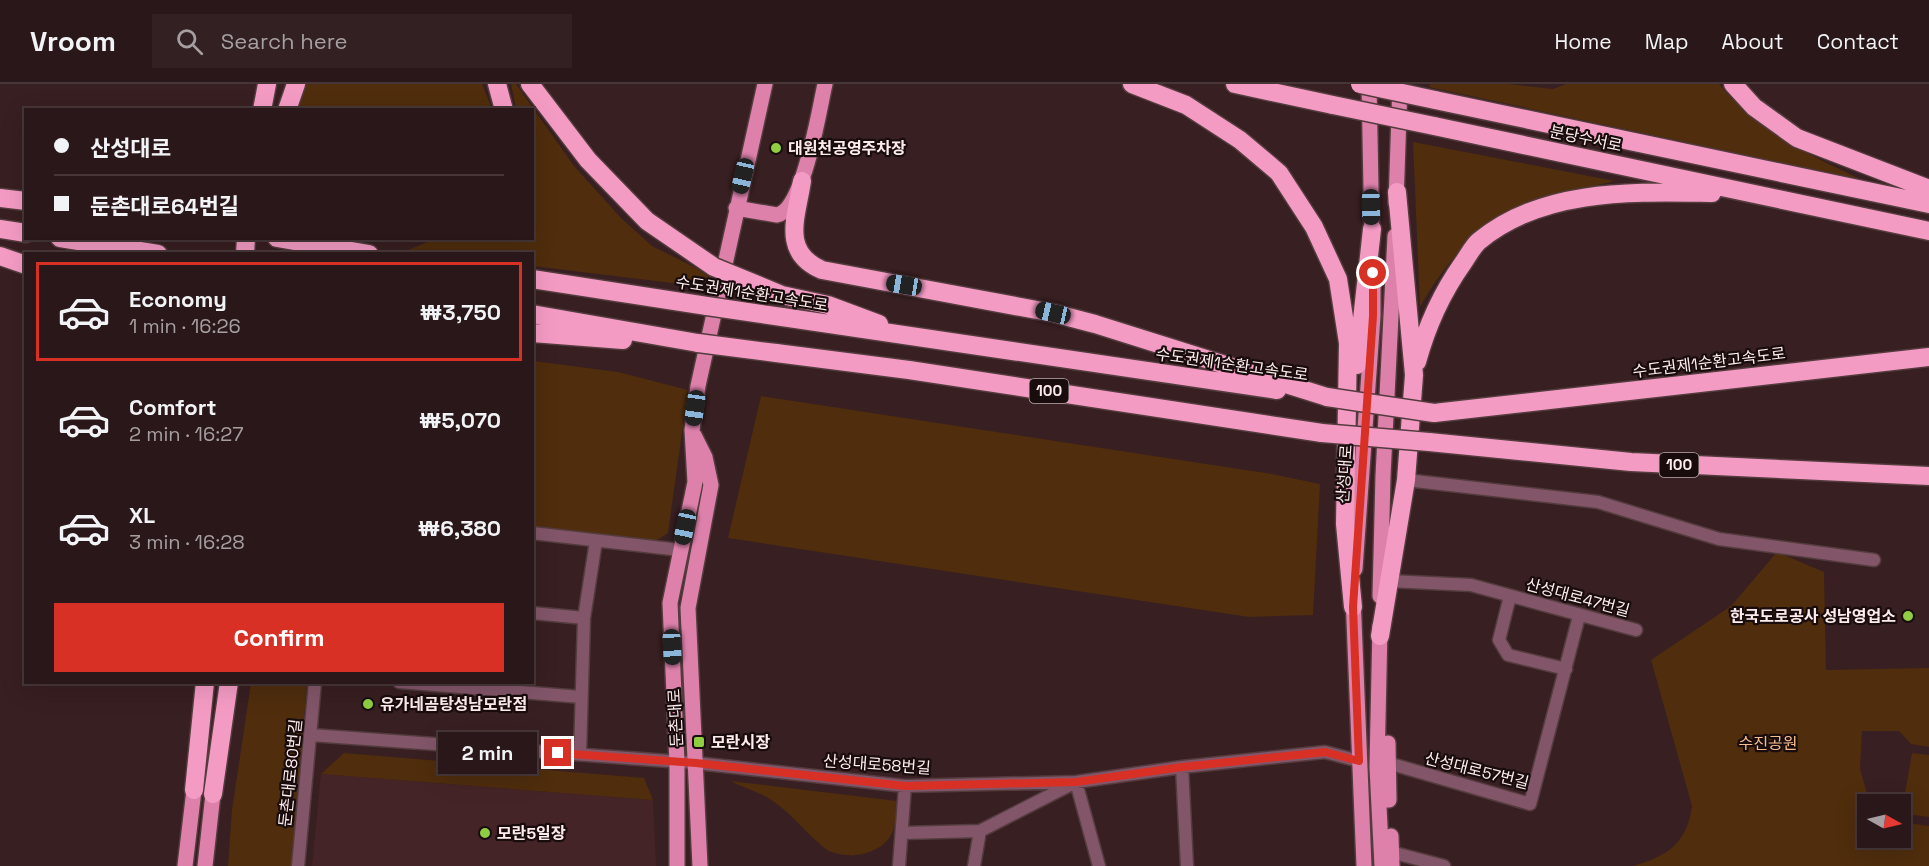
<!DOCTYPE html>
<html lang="en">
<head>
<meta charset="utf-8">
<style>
  :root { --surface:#2a1719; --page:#322022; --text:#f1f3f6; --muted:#a59fa2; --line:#463638; --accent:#d93025 }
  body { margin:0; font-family:"Space Grotesk","Noto Sans KR",sans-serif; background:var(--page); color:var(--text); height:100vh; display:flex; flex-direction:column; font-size:22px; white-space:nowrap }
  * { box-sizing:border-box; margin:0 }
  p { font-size:20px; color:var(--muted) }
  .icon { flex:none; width:33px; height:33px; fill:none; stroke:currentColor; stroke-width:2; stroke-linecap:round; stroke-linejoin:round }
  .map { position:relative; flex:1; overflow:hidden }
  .sheet { position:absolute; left:24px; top:168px; width:510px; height:432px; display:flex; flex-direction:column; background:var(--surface); border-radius:0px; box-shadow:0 6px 24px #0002,0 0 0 2px var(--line) }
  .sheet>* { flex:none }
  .banner { position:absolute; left:24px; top:24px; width:510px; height:132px; border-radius:0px; box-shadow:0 6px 24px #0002,0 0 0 2px var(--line); display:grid; align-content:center; height:132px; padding:0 30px; background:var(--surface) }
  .needle { width:39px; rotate:98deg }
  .fabs { position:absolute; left:1857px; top:710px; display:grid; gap:12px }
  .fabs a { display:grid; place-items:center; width:54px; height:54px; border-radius:0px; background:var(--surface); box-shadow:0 6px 24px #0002,0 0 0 2px var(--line); font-size:30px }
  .end { position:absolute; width:27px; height:27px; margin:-14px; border:8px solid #d93025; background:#fff; box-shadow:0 0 0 3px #fff }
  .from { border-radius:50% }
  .bubble { position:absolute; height:42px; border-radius:0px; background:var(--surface); box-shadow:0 6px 24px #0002,0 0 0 2px var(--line); font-size:20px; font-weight:700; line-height:42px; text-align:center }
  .car { position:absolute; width:18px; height:36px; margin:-18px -9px; border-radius:8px; box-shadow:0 0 4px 2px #0007; background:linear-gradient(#222 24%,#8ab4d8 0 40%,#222 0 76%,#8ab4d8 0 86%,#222 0) }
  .banner b { display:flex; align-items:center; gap:21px; height:57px; font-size:22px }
  .banner b+b { border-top:2px solid var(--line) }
  .banner i { width:15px; height:15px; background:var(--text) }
  ul { padding:10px 0 0; list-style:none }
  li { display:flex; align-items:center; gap:18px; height:99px; margin:0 12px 9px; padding:0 18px; border:3px solid transparent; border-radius:0px }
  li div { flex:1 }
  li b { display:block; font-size:22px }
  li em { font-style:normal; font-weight:700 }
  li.selected { border-color:var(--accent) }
  li>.icon { width:54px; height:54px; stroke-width:1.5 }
  .button { display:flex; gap:12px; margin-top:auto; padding:12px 30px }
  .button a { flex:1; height:69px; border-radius:0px; background:var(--accent); color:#fff; font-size:24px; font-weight:700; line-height:69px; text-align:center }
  header { display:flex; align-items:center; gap:36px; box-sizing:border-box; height:84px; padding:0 30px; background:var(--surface); border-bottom:2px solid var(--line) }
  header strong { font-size:28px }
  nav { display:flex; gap:33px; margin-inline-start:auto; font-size:21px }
  .search { width:420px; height:54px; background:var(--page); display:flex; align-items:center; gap:15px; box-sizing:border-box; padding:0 21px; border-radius:0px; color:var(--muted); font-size:22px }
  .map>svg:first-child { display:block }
  .built { fill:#452427 }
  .green { fill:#4f2d0d }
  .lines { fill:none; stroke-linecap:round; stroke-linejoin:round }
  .minor-casing { stroke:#543c3e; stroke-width:15 }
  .major-casing { stroke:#543c3e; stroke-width:18 }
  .highway-casing { stroke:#543c3e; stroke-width:21 }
  .minor { stroke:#825569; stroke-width:12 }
  .major { stroke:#dd81ab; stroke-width:15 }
  .highway { stroke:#f49bc4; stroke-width:18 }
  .highway-bridge-casing { stroke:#543c3e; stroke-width:21; stroke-linecap:butt }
  .highway-bridge { stroke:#f49bc4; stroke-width:18 }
  .route { stroke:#d93025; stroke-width:8 }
  .poi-dot { fill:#8fcd42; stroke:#180c0d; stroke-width:2 }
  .labels { text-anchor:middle; stroke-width:4.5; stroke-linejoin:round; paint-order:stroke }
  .shield { fill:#180c0d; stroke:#b9a9aa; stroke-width:1.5 }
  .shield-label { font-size:15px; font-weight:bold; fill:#feeced }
  .street-label { font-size:16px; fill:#feeced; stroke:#180c0d }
  .poi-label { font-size:16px; font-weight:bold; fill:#feeced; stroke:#180c0d; text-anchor:start }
  .park-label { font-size:16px; fill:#f8bd8c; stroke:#180c0d }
</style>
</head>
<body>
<header>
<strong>Vroom</strong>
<div class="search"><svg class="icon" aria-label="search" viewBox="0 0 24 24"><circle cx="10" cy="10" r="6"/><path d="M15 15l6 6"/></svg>Search here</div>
<nav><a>Home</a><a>Map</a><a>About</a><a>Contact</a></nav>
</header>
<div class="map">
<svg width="1929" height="782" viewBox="0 0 1929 782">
  <rect width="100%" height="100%" fill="#381f21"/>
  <!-- built -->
  <path class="built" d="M321 690 653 716 656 782H312Z"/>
  <!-- green -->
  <path class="green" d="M306 0H482L492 25 296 26Z
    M511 0H516L574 82 621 134 652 162 698 185 728 206 533 182 532 170H434L408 166 435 155 532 154V26L516 25Z
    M1430 0H1509L1553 5 1566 0H1719C1761 50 1805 68 1862 96L1429 3Z
    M1413 58 1615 97C1593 103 1569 106 1548 112 1490 129 1448 172 1420 223Z
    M533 277 618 288 688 306 668 449 651 460 533 443Z
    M761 312 1272 390 1320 400 1313 531 1249 533 728 454Z
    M1777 468 1824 488 1826 586 1929 584V663L1911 660 1899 647H1862L1860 685 1870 720H1868V753H1900L1901 738 1929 742V782H1633C1668 772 1687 759 1692 722L1651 576 1731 522Z
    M251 599H307L291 782H228L232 726Z
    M344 669 644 694 653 716 321 690Z
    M1912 669 1929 671V733L1905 730 1902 727Z
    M730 697 897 717C896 727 896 740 892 749 882 772 842 778 823 763 804 747 790 727 768 714 756 707 742 703 730 697Z"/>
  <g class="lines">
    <defs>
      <path id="minor" d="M1406 396 1598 418 1719 455 1874 476
        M532 449 680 466
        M1389 497 1471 501 1636 546
        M1510 512 1499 556 1508 571 1566 585
        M532 529 584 534
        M399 598 581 613
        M311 651 696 679 905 702 1076 698 1182 683 1325 668 1359 677
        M580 670 584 534 596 457
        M1388 679 1530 720 1579 532
        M1182 683 1187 782
        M1076 698 1099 782
        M902 749 980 747 1072 700
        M1391 768 1444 782
        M298 782 315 598
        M899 782 905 702
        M974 782 980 747"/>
      <path id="major" d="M1369 0 1372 156
        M1396 119 1400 0
        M736 124 777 131C804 125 819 26 825 0
        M694 351 705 373 711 401 688 524 700 782
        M1355 485 1373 232V198
        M1353 512 1364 782
        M1380 512 1383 392 1395 152
        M1380 542 1377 683 1382 782
        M1388 659 1389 716
        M1391 752 1392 782
        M185 782 194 706
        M205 782 213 710
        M677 782V679L670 519 695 398 692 346 698 302 765 0"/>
      <path id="highway" d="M497 0 504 26
        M530 0 588 76 647 137 714 183
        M1132 0 1186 21 1240 56 1279 89 1314 143 1338 195 1348 259 1345 440 1353 523
        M1235 0 1333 21
        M1733 0 1754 23 1797 54 1929 105
        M1435 16 1929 120
        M262 26 267 0
        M287 26 296 0
        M1434 42 1929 147
        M802 97C797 132 780 168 822 186L1053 229 1095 240 1327 313
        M0 114 26 117
        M0 145 26 149
        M60 154 158 170
        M277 154 369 170
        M245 170 246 154
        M0 172 26 181
        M532 195 707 222
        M782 211 828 221 879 240
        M532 230 698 259
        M782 233 1277 306
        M532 249 623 256
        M776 269 909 286 1322 349
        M1417 278C1427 241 1441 210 1463 179 1468 172 1473 162 1479 157 1543 104 1634 108 1712 109
        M1357 281 1372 145
        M1434 329 1929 273
        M1429 358 1631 378 1929 392
        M1380 552 1406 396 1414 291 1397 108
        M194 706 205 598
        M213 710 229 598"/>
    </defs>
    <!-- minor casing -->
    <use href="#minor" class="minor-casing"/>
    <!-- major casing -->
    <use href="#major" class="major-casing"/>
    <!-- highway casing -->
    <use href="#highway" class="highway-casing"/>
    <!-- minor -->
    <use href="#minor" class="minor"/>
    <!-- major -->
    <use href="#major" class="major"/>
    <!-- highway -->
    <use href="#highway" class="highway"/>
    <defs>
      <path id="highway-bridge" d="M1360 0 1435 16
        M1333 21 1434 42
        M714 183 782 211
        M707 222 782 233
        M698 259 776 269
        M1327 313 1434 329
        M1322 349 1429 358"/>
    </defs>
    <!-- highway-bridge casing -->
    <use href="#highway-bridge" class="highway-bridge-casing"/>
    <!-- highway-bridge -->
    <use href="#highway-bridge" class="highway-bridge"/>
  </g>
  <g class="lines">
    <!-- route -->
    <path class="route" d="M558 669 696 679 905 702 1076 698 1182 683 1325 668 1359 677 1353 523 1373 232V189"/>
  </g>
  <!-- markers -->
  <g class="poi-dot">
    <circle cx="776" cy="64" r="6"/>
    <circle cx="1908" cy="532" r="6"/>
    <circle cx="368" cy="620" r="6"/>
    <rect x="693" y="652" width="12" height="12" rx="3"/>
    <circle cx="485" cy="749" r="6"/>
  </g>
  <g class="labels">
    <!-- shield labels -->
    <g class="shield">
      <rect x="1029.5" y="295" width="39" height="24" rx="4.5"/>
      <rect x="1659.5" y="369" width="39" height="24" rx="4.5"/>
    </g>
    <g class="shield-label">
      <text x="1049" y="312">100</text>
      <text x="1679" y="386">100</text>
    </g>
    <!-- street labels -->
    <g class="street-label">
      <text transform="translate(1586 54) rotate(12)" y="6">분당수서로</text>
      <text transform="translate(752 209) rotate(9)" y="6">수도권제1순환고속도로</text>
      <text transform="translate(1709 278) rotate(-7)" y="6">수도권제1순환고속도로</text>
      <text transform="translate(1232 280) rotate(8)" y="6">수도권제1순환고속도로</text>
      <text transform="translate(1344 390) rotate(-86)" y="6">산성대로</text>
      <text transform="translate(1578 513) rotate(15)" y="6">산성대로47번길</text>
      <text transform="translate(675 634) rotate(-93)" y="6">둔촌대로</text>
      <text transform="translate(877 680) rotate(4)" y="6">산성대로58번길</text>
      <text transform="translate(1477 686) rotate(14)" y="6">산성대로57번길</text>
      <text transform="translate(290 689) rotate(-84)" y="6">둔촌대로80번길</text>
    </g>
    <!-- poi labels -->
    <g class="poi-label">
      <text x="788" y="70">대원천공영주차장</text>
      <text x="1896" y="538" text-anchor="end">한국도로공사 성남영업소</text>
      <text x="380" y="626">유가네곰탕성남모란점</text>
      <text x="711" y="664">모란시장</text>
      <text x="497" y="755">모란5일장</text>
    </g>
    <!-- park labels -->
    <g class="park-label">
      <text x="1768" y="665">수진공원</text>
    </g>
  </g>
</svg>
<div class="fabs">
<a><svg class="needle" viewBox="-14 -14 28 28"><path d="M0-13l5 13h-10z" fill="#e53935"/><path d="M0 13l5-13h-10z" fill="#a59fa2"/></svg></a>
</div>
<i class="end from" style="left:1373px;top:189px"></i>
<i class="end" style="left:558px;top:669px"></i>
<div class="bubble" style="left:438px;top:648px;width:99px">2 min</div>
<i class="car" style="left:743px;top:92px;rotate:193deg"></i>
<i class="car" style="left:1371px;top:123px;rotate:179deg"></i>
<i class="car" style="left:904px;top:201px;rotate:279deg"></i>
<i class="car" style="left:1053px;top:229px;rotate:283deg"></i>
<i class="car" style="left:695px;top:324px;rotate:188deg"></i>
<i class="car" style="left:685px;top:443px;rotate:192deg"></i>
<i class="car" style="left:672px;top:563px;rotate:177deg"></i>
<div class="banner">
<b><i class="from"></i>산성대로</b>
<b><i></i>둔촌대로64번길</b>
</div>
<section class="sheet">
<ul>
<li class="selected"><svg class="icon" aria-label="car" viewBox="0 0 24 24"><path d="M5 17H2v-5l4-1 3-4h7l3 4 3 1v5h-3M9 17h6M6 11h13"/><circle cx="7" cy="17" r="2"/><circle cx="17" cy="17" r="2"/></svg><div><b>Economy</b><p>1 min · 16:26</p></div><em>₩3,750</em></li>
<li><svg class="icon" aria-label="car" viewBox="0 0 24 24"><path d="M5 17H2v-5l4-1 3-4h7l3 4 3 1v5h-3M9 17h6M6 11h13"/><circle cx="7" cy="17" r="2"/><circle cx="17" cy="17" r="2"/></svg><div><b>Comfort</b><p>2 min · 16:27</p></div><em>₩5,070</em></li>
<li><svg class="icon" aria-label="car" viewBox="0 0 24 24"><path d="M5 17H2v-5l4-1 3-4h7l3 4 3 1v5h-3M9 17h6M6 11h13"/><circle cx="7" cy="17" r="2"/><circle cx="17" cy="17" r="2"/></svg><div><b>XL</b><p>3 min · 16:28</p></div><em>₩6,380</em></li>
</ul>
<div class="button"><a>Confirm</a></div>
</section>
</div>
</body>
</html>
